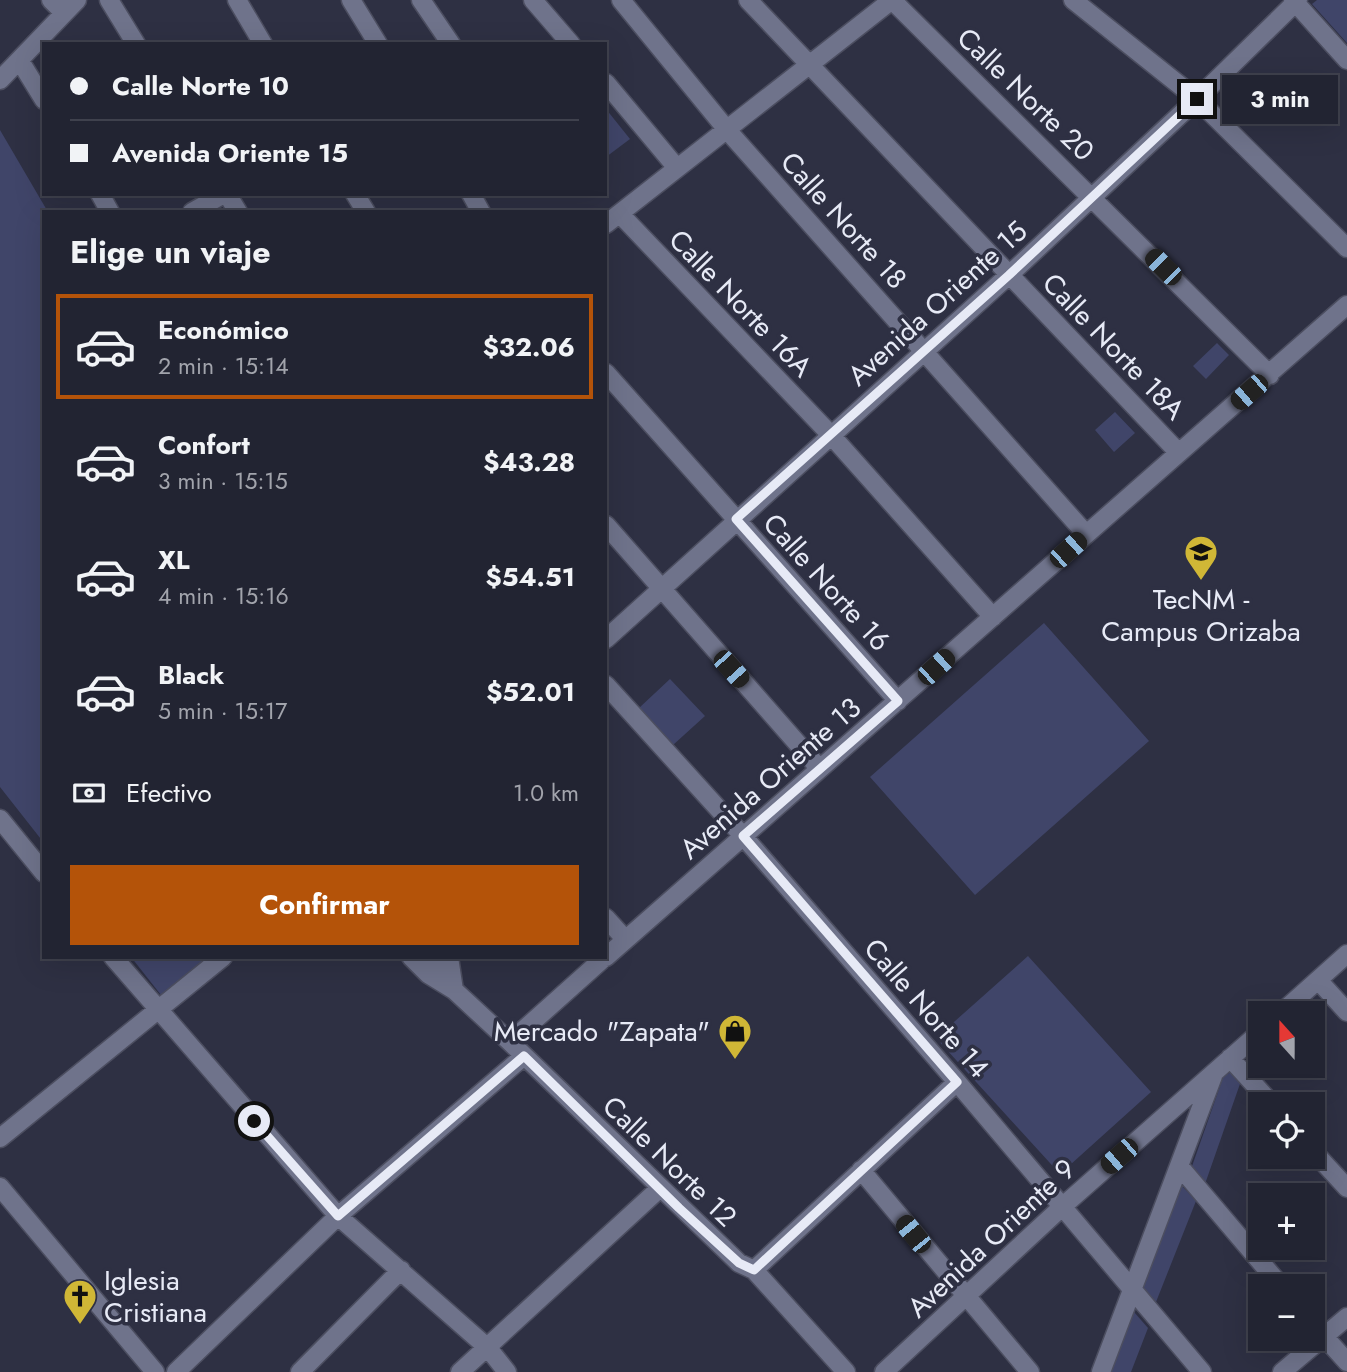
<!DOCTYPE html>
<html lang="es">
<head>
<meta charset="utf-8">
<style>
  :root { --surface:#222432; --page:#2e303e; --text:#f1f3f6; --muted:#a2a4ac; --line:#3f414d; --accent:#b45309 }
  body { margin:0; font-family:Jost,sans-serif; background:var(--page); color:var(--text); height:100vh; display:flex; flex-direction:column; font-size:26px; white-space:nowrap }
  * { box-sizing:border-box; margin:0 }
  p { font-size:23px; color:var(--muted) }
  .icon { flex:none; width:38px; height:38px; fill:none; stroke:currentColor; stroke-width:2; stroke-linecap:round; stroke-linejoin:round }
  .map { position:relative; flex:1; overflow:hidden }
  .side { position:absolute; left:42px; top:210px; width:565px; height:749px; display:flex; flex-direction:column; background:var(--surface); border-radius:0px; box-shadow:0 7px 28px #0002,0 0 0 2px var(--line) }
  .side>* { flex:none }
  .guide { position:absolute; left:42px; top:42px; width:565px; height:154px; border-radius:0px; box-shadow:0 7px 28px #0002,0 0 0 2px var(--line); display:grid; align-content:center; height:154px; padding:0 28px; background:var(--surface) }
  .needle { width:46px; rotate:339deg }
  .fabs { position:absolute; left:1248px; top:1001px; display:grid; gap:14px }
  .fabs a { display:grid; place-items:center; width:77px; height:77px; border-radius:0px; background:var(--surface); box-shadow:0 7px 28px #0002,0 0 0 2px var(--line); font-size:35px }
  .end { position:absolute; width:32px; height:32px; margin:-16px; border:9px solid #e7eaf6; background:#111; box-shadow:0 0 0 4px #111 }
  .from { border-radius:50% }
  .bubble { position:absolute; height:49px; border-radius:0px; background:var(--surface); box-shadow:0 7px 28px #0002,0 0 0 2px var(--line); font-size:23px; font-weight:700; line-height:49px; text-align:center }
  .car { position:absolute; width:21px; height:42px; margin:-21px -10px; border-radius:9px; box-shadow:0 0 5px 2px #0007; background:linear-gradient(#222 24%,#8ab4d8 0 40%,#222 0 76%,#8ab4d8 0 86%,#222 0) }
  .guide b { display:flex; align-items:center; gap:24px; height:66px; font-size:26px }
  .guide b+b { border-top:2px solid var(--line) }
  .guide i { width:18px; height:18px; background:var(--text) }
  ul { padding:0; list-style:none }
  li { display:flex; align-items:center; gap:21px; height:105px; margin:0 14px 10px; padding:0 14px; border:4px solid transparent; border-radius:0px }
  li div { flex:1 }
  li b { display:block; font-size:26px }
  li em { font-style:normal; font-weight:700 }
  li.active { border-color:var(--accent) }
  li>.icon { width:63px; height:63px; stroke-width:1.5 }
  h2 { padding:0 28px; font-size:32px; line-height:84px }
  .pay { display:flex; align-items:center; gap:18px; height:77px; padding:0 28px; font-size:26px }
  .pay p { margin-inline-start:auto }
  .primary-button { display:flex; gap:14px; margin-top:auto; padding:14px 28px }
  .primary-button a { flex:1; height:80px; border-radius:0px; background:var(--accent); color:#fff; font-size:28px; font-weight:700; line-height:80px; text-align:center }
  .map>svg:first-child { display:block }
  .green { fill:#404569 }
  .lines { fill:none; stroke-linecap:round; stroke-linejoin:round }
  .minor-casing { stroke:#4c4e60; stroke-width:21 }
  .minor { stroke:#6f738b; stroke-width:18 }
  .route { stroke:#e7eaf6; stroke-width:9 }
  .labels { text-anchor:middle; stroke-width:7; stroke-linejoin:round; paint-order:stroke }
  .street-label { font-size:28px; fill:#e7eaf6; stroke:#2e3043 }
  .poi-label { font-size:28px; fill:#e7eaf6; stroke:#2e3043 }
</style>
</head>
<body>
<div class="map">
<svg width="1347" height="1372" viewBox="0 0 1347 1372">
  <rect width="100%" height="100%" fill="#2e3043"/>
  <!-- green -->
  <path class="green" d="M1317 0H1347V43L1312 4Z
    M606 109 630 139 606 157Z
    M0 130 48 212H44V843L0 787Z
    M1217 343 1229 355 1206 379 1193 366Z
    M1115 412 1135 433 1114 452 1095 430Z
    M1044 623 1149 741 975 895 870 777Z
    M670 679 705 716 673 745 639 708Z
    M1028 956 1151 1092 1060 1174 936 1038Z
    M131 957H211L161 995Z
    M1232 1072 1241 1081 1205 1184 1191 1169 1224 1075Z
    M1182 1186 1196 1201 1156 1302 1141 1287Z
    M1134 1312 1148 1328 1131 1372H1111Z"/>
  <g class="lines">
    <defs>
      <path id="minor" d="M51 0 64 13
        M109 0 136 44
        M237 0 263 44
        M351 0 378 44
        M421 0 451 44
        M533 0 571 44
        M621 0 728 131 1086 534
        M748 0 1179 453
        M892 0 1270 375
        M1073 0 1197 99 1347 248
        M1293 0 1347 60
        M20 61 44 100
        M0 80 77 0
        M606 83 677 168
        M100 194 110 212
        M227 194 238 212
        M355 194 366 212
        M471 194 481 212
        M192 212 224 194
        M620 214 830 434 993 617
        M606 224 892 0
        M606 373 898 701
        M606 525 819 768
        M606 639 1009 275 1197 99 1298 0
        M606 685 743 836 957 1082 1202 1372
        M0 819 44 873
        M606 918 625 939
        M113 957 338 1216 488 1348 507 1372
        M411 957 428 974 454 990 510 1042 739 1263 754 1270 846 1372
        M433 957 438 967
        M449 957 454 990
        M606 957 1347 305
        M1318 980 1347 1012
        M1281 1013 1347 954
        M510 1042 605 957
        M1230 1058 1272 1104
        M0 1138 223 957
        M1312 1150 1347 1188
        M1180 1167 1281 1286
        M861 1170 1030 1372
        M0 1187 155 1372
        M754 1270 957 1082
        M1312 1323 1347 1362
        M176 1372 338 1216 524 1056
        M300 1372 401 1270
        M460 1372 659 1189
        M884 1372 1063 1206 1260 1032
        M1101 1372 1213 1076
        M1282 1372 1347 1317"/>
    </defs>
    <!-- minor casing -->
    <use href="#minor" class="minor-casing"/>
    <!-- minor -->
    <use href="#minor" class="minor"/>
  </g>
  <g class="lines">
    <!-- route -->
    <path class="route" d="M254 1121 338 1216 524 1056 679 1208 739 1263 754 1270 957 1082 743 836 898 701 736 519 1009 275 1197 99"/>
  </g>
  <!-- icons -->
  <defs>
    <symbol id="university-pin" viewBox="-11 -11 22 30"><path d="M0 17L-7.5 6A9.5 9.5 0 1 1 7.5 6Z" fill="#d0b736" stroke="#2e3043"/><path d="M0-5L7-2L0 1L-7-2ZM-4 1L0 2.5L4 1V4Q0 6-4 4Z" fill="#111"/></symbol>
    <symbol id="shop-pin" viewBox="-11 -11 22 30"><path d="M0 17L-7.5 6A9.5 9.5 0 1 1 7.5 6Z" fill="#d0b736" stroke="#2e3043"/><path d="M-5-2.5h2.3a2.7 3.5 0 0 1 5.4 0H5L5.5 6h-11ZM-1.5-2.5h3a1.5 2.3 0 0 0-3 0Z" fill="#111"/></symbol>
    <symbol id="church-pin" viewBox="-11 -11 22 30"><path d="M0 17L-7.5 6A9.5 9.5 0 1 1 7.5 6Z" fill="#d0b736" stroke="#2e3043"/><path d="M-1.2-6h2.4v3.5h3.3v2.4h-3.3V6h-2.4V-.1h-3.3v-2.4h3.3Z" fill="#111"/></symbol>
  </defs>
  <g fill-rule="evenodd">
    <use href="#university-pin" x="1182" y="533" width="38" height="52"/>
    <use href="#shop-pin" x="716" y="1012" width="38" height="52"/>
    <use href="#church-pin" x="61" y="1277" width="38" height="52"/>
  </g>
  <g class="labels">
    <!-- street labels -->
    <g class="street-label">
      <text transform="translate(1026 94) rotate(44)" y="10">Calle Norte 20</text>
      <text transform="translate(844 220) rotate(48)" y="10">Calle Norte 18</text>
      <text transform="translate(741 303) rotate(46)" y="10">Calle Norte 16A</text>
      <text transform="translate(937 303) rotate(-42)" y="10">Avenida Oriente 15</text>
      <text transform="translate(1114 346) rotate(46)" y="10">Calle Norte 18A</text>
      <text transform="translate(827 582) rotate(48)" y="10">Calle Norte 16</text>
      <text transform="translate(770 778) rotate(-41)" y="10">Avenida Oriente 13</text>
      <text transform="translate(927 1008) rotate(49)" y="10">Calle Norte 14</text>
      <text transform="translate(670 1161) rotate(44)" y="10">Calle Norte 12</text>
      <text transform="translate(991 1238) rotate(-43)" y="10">Avenida Oriente 9</text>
    </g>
    <!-- poi labels -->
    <g class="poi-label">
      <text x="1201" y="609">TecNM -<tspan x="1201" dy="32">Campus Orizaba</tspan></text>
      <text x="710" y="1041" text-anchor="end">Mercado "Zapata"</text>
      <text x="104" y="1290" text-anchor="start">Iglesia<tspan x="104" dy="32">Cristiana</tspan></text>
    </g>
  </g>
</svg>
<div class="fabs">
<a><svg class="needle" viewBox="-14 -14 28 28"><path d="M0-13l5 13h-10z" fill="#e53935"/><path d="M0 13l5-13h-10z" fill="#a2a4ac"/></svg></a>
<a><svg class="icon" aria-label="locate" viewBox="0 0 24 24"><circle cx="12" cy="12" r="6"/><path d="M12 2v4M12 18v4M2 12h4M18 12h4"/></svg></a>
<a>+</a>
<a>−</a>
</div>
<i class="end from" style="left:254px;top:1121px"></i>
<i class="end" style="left:1197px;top:99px"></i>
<div class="bubble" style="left:1222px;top:75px;width:116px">3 min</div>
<i class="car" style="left:1163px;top:267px;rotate:315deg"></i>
<i class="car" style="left:1249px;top:392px;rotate:229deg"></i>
<i class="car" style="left:1068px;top:550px;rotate:48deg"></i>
<i class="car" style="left:936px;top:667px;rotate:48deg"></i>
<i class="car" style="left:731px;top:669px;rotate:138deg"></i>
<i class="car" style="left:1119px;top:1156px;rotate:229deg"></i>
<i class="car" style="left:913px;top:1234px;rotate:321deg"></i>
<div class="guide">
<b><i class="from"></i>Calle Norte 10</b>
<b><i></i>Avenida Oriente 15</b>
</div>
<section class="side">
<h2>Elige un viaje</h2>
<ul>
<li class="active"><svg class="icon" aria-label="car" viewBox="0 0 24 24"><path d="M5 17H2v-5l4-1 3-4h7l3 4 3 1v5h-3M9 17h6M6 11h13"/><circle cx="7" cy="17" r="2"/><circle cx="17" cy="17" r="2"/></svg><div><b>Económico</b><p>2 min · 15:14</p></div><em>$32.06</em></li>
<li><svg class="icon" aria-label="car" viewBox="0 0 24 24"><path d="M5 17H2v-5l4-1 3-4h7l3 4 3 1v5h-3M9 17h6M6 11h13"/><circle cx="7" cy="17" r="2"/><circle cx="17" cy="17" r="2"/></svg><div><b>Confort</b><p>3 min · 15:15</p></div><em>$43.28</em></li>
<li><svg class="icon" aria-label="car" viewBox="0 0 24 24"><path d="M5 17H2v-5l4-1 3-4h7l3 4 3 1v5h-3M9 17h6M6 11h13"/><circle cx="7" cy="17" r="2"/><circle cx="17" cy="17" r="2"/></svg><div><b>XL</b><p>4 min · 15:16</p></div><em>$54.51</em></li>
<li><svg class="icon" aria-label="car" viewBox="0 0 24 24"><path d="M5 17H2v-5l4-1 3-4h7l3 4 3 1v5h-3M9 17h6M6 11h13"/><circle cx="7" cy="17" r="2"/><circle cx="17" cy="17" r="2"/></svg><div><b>Black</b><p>5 min · 15:17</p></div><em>$52.01</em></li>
</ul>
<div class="pay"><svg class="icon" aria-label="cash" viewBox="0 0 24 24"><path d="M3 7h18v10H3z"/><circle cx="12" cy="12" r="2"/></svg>Efectivo<p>1.0 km</p></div>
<div class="primary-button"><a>Confirmar</a></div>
</section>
</div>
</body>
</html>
